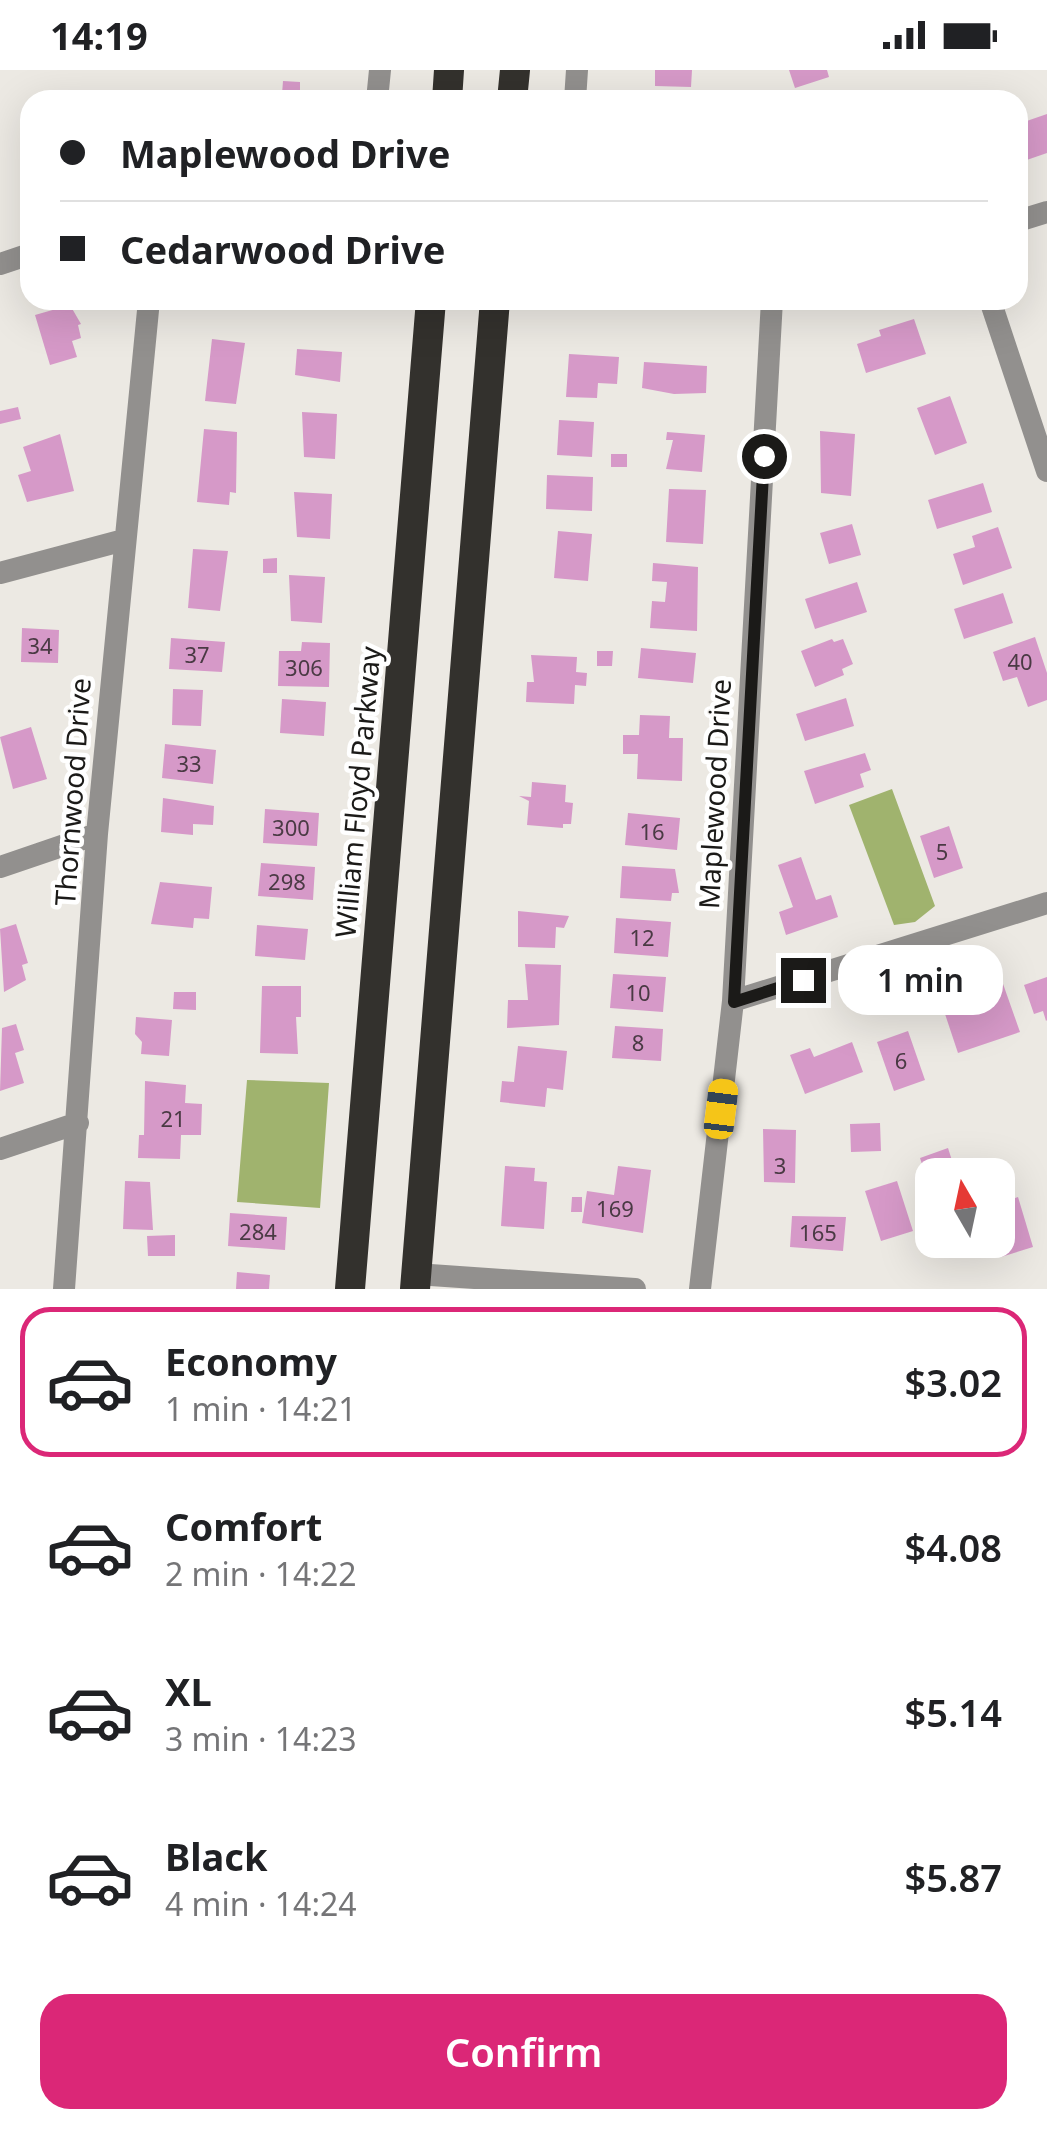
<!DOCTYPE html>
<html lang="en">
<head>
<meta charset="utf-8">
<style>
  :root { --surface:#fff; --page:#f6f6f6; --text:#202124; --muted:#757577; --line:#e0e0e0; --accent:#db2777 }
  body { margin:0; font-family:"Noto Sans",sans-serif; background:var(--page); color:var(--text); height:100vh; display:flex; flex-direction:column; font-size:38px; white-space:nowrap }
  * { box-sizing:border-box; margin:0 }
  p { font-size:32px; color:var(--muted) }
  .icon { flex:none; width:55px; height:55px; fill:none; stroke:currentColor; stroke-width:2; stroke-linecap:round; stroke-linejoin:round }
  .map { position:relative; height:1219px; overflow:hidden }
  .side { display:flex; flex-direction:column; background:var(--surface); flex:1 }
  .side>* { flex:none }
  .top-card { position:absolute; left:20px; top:20px; width:1008px; height:220px; border-radius:30px; box-shadow:0 10px 40px #0002; display:grid; align-content:center; height:220px; padding:0 40px; background:var(--surface) }
  .needle { width:65px; rotate:351deg }
  .buttons { position:absolute; left:915px; top:1088px; display:grid; gap:20px }
  .buttons a { display:grid; place-items:center; width:100px; height:100px; border-radius:20px; background:var(--surface); box-shadow:0 10px 40px #0002; font-size:50px }
  .end { position:absolute; width:45px; height:45px; margin:-22px; border:12px solid #1b1a18; background:#fff; box-shadow:0 0 0 5px #fff }
  .from { border-radius:50% }
  .bubble { position:absolute; height:70px; border-radius:30px; background:var(--surface); box-shadow:0 10px 40px #0002; font-size:32px; font-weight:600; line-height:70px; text-align:center }
  .car { position:absolute; width:30px; height:60px; margin:-30px -15px; border-radius:12px; box-shadow:0 0 8px 2px #0007; background:linear-gradient(#f5c518 24%,#345 0 40%,#f5c518 0 76%,#345 0 86%,#f5c518 0) }
  .top-card b { display:flex; align-items:center; gap:35px; height:95px; font-size:38px }
  .top-card b+b { border-top:2px solid var(--line) }
  .top-card i { width:25px; height:25px; background:var(--text) }
  ul { padding:18px 0 0; list-style:none }
  li { display:flex; align-items:center; gap:30px; height:150px; margin:0 20px 15px; padding:0 20px; border:5px solid transparent; border-radius:30px }
  li div { flex:1 }
  li b { display:block; font-size:38px }
  li em { font-style:normal; font-weight:600 }
  li.selected { border-color:var(--accent) }
  li>.icon { width:90px; height:90px; stroke-width:1.5 }
  .button { display:flex; gap:20px; margin-top:auto; padding:20px 40px }
  .button a { flex:1; height:115px; border-radius:30px; background:var(--accent); color:#fff; font-size:40px; font-weight:600; line-height:115px; text-align:center }
  .status { display:flex; justify-content:space-between; align-items:center; height:70px; padding:0 50px; background:var(--surface); direction:ltr }
  .status svg { height:28px; fill:currentColor }
  .map>svg:first-child { display:block }
  .forest { fill:#a0b36e }
  .building { fill:#d699c8 }
  .lines { fill:none; stroke-linecap:round; stroke-linejoin:round }
  .street { stroke:#92908e; stroke-width:22 }
  .highway { stroke:#33312d; stroke-width:30 }
  .route { stroke:#1b1a18; stroke-width:12 }
  .labels { text-anchor:middle; stroke-width:9; stroke-linejoin:round; paint-order:stroke }
  .number-label { font-size:22px; fill:#4a3a44 }
  .street-label { font-size:28px; fill:#1b1a18; stroke:#fff }
</style>
</head>
<body>
<div class="status"><b>14:19</b><svg viewBox="0 0 49 12"><path d="M0 12V9h3v3zM5 12V6h3v6zM10 12V3h3v9zM15 12V0h3v12zM26 1h20v11H26zM47 4h2v5h-2z"/></svg></div>
<div class="map">
<svg width="1047" height="1219" viewBox="0 0 1047 1219">
  <rect width="100%" height="100%" fill="#ece9e3"/>
  <!-- forest -->
  <path class="forest" d="M892 719 935 836 915 852 894 855 849 735Z
    M247 1010 329 1013 320 1138 237 1132Z"/>
  <!-- building -->
  <path class="building" d="M655 0H692L691 17 655 16Z
    M789 0H827L829 7 795 18Z
    M283 11 300 12V25L309 26 308 30H258L259 23 282 24Z
    M1047 44V83L1018 93V54Z
    M70 235 81 254 78 255 81 268 72 271 77 287 50 295 35 245Z
    M914 249 926 284 866 303 857 274 881 266 879 260Z
    M212 269 245 273 236 334 205 331Z
    M297 279 342 282 340 312 295 305Z
    M569 284 619 287 617 314 598 313 597 328 566 327Z
    M644 292 707 296 706 323 674 324 642 318Z
    M950 326 967 373 935 385 917 338Z
    M18 337 21 349 0 354V341Z
    M302 342 337 344 335 389 304 387Z
    M559 350 594 352 592 387 557 385Z
    M204 359 237 362 236 423 230 422 229 435 197 432Z
    M820 361 855 364 851 426 821 423Z
    M667 362 705 365 702 402 666 399 673 370H666Z
    M60 364 74 421 27 432 18 405 31 401 23 377Z
    M611 384H627V397H611Z
    M547 405 593 407 592 441 546 439Z
    M983 413 992 442 937 459 928 430Z
    M669 419 706 420 703 474 666 472Z
    M294 422 332 424 330 469 297 467Z
    M852 454 861 485 829 494 820 463Z
    M998 457 1012 498 963 515 953 484 975 477 972 466Z
    M558 461 592 464 588 511 554 508Z
    M193 479 228 481 220 541 188 538Z
    M277 488V503H263V489Z
    M653 493 698 497 697 561 650 558 652 531 665 532 667 512 652 511Z
    M289 505 325 507 322 553 291 551Z
    M857 512 867 542 815 559 805 529Z
    M1003 523 1013 553 964 569 954 539Z
    M22 558 59 560 58 593 21 592Z
    M1035 567 1047 603V630L1028 637 1017 607 1003 611 993 582Z
    M171 568 225 572 222 602 169 599Z
    M832 569 834 572 843 569 853 594 842 599 844 605 815 617 801 581Z
    M302 572 330 573 329 617 278 616 279 581H301Z
    M641 578 696 583 693 613 638 608Z
    M597 581H613L612 596H597Z
    M531 585 577 587 576 602 587 603 586 616 575 615 574 634 526 632 527 612H534Z
    M173 619 203 620 201 656 172 655Z
    M846 628 854 656 805 671 796 644Z
    M282 629 326 632 324 666 280 663Z
    M640 645 670 646 669 668H683L682 711 637 709 638 684H623V665H639Z
    M31 657 47 709 13 719 0 667Z
    M165 674 216 680 213 714 162 708Z
    M865 683 871 700 860 704 864 717 815 734 804 701Z
    M532 712 566 715 565 732 573 733 571 754H563V758L527 755 529 731 519 726 531 727Z
    M163 728 214 736 213 755 193 754V765L161 762Z
    M265 739 319 743 317 776 263 773Z
    M628 743 680 748 677 780 625 775Z
    M949 756 963 798 934 808 920 766Z
    M801 787 816 830 831 825 838 847 786 865 779 842 793 837 778 795Z
    M261 793 315 797 313 830 258 826Z
    M622 796 675 799 679 823H672L671 831 620 828Z
    M160 812 212 817 209 849 194 848 193 858 151 854Z
    M518 841 569 846 564 858 556 857 555 878 518 877Z
    M616 848 671 852 668 887 614 883Z
    M16 854 28 893 22 895 26 910 4 922 0 859Z
    M257 855 308 859 305 890 255 886Z
    M525 894 561 895 559 955 507 958 508 930H528Z
    M613 904 666 907 663 942 610 938Z
    M1047 907V950L1046 951 1043 941 1034 944 1024 915Z
    M1002 911 1020 962 958 983 944 941 964 935 961 925Z
    M262 916H301V947H296L298 984 260 983Z
    M174 922H196V940L173 939Z
    M136 947 172 950 169 986 141 984 142 972 135 964Z
    M16 954 24 980 15 983 24 1013 0 1021 2 958Z
    M615 956 663 959 661 991 612 988Z
    M908 961 925 1010 894 1021 877 972Z
    M852 972 863 1002 805 1024 790 985 810 978 814 987Z
    M518 976 567 981 563 1020 547 1018 545 1037 500 1032 502 1011 514 1012Z
    M145 1011 186 1015 185 1033 202 1034 201 1065H181L180 1089 138 1088 139 1065H144Z
    M880 1053 881 1081 851 1082 850 1054Z
    M763 1059 796 1060 795 1113 764 1112Z
    M948 1078 956 1103 932 1105 928 1112 920 1088Z
    M505 1096 535 1098 534 1111 547 1112 544 1159 501 1156Z
    M618 1096 651 1100 643 1163 582 1153 587 1121 614 1125Z
    M125 1111 150 1112 153 1160 123 1159Z
    M897 1111 913 1161 881 1171 865 1121Z
    M572 1127H582V1142H571Z
    M1018 1127 1033 1177 1001 1187 996 1170 998 1134Z
    M230 1143 287 1147 285 1180 228 1176Z
    M792 1146 846 1147 843 1181 790 1177Z
    M175 1165V1186H148L147 1166Z
    M943 1170H975L978 1177 949 1186Z
    M237 1202 270 1205 269 1219H236Z"/>
  <g class="lines">
    <!-- street -->
    <path class="street" d="M377 30 380 0
      M575 30 577 0
      M1018 151 1047 142
      M0 194 30 184
      M990 230 1047 401
      M0 503 124 470
      M0 797 97 764
      M733 931 1047 833
      M0 1079 78 1053
      M416 1204 635 1219
      M64 1219 97 764 149 230
      M700 1219 733 931 772 230"/>
    <!-- highway -->
    <path class="highway" d="M447 30 449 0
      M512 30 515 0
      M350 1219 431 230
      M415 1219 495 230"/>
  </g>
  <g class="lines">
    <!-- route -->
    <path class="route" d="M764 386 734 932 803 910"/>
  </g>
  <g class="labels">
    <!-- number labels -->
    <g class="number-label">
      <text x="40" y="584">34</text>
      <text x="197" y="593">37</text>
      <text x="1020" y="600">40</text>
      <text x="304" y="606">306</text>
      <text x="189" y="702">33</text>
      <text x="291" y="766">300</text>
      <text x="652" y="770">16</text>
      <text x="942" y="790">5</text>
      <text x="287" y="820">298</text>
      <text x="642" y="876">12</text>
      <text x="638" y="931">10</text>
      <text x="638" y="981">8</text>
      <text x="901" y="999">6</text>
      <text x="173" y="1057">21</text>
      <text x="780" y="1104">3</text>
      <text x="615" y="1147">169</text>
      <text x="258" y="1170">284</text>
      <text x="818" y="1171">165</text>
    </g>
    <!-- street labels -->
    <g class="street-label">
      <text transform="translate(73 722) rotate(-86)" y="10">Thornwood Drive</text>
      <text transform="translate(358 722) rotate(-85)" y="10">William Floyd Parkway</text>
      <text transform="translate(715 724) rotate(-87)" y="10">Maplewood Drive</text>
    </g>
  </g>
</svg>
<div class="buttons">
<a><svg class="needle" viewBox="-14 -14 28 28"><path d="M0-13l5 13h-10z" fill="#e53935"/><path d="M0 13l5-13h-10z" fill="#757577"/></svg></a>
</div>
<i class="end from" style="left:764px;top:386px"></i>
<i class="end" style="left:803px;top:910px"></i>
<div class="bubble" style="left:838px;top:875px;width:165px">1 min</div>
<i class="car" style="left:721px;top:1039px;rotate:7deg"></i>
<div class="top-card">
<b><i class="from"></i>Maplewood Drive</b>
<b><i></i>Cedarwood Drive</b>
</div>
</div>
<section class="side">
<ul>
<li class="selected"><svg class="icon" aria-label="car" viewBox="0 0 24 24"><path d="M5 17H2v-5l4-1 3-4h7l3 4 3 1v5h-3M9 17h6M6 11h13"/><circle cx="7" cy="17" r="2"/><circle cx="17" cy="17" r="2"/></svg><div><b>Economy</b><p>1 min · 14:21</p></div><em>$3.02</em></li>
<li><svg class="icon" aria-label="car" viewBox="0 0 24 24"><path d="M5 17H2v-5l4-1 3-4h7l3 4 3 1v5h-3M9 17h6M6 11h13"/><circle cx="7" cy="17" r="2"/><circle cx="17" cy="17" r="2"/></svg><div><b>Comfort</b><p>2 min · 14:22</p></div><em>$4.08</em></li>
<li><svg class="icon" aria-label="car" viewBox="0 0 24 24"><path d="M5 17H2v-5l4-1 3-4h7l3 4 3 1v5h-3M9 17h6M6 11h13"/><circle cx="7" cy="17" r="2"/><circle cx="17" cy="17" r="2"/></svg><div><b>XL</b><p>3 min · 14:23</p></div><em>$5.14</em></li>
<li><svg class="icon" aria-label="car" viewBox="0 0 24 24"><path d="M5 17H2v-5l4-1 3-4h7l3 4 3 1v5h-3M9 17h6M6 11h13"/><circle cx="7" cy="17" r="2"/><circle cx="17" cy="17" r="2"/></svg><div><b>Black</b><p>4 min · 14:24</p></div><em>$5.87</em></li>
</ul>
<div class="button"><a>Confirm</a></div>
</section>
</body>
</html>
